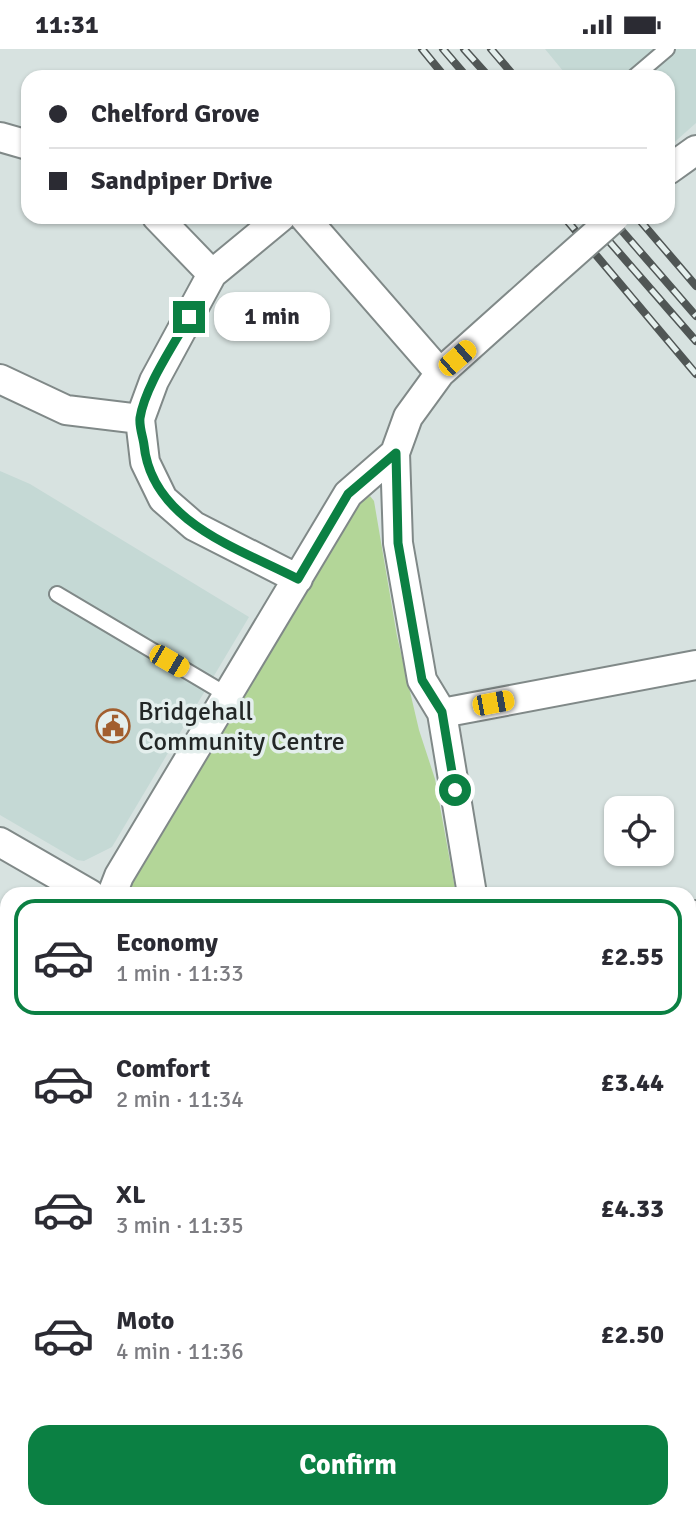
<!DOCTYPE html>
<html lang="en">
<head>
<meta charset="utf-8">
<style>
  :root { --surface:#fff; --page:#f7f7f7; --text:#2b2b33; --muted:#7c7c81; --line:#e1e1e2; --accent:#0b8043 }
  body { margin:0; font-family:Signika,sans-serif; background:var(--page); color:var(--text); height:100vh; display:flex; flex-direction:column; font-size:26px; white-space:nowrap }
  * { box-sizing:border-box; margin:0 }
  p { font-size:23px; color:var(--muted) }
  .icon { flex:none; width:38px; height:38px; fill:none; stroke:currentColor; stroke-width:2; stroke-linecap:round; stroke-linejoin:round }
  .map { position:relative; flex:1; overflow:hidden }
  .side { position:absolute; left:0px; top:838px; width:696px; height:632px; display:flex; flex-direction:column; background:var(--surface); border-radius:21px 21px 0 0; box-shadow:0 2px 5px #0004 }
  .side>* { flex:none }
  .guide { position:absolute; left:21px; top:21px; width:654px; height:154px; border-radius:21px; box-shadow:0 2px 5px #0004; display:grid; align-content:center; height:154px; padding:0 28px; background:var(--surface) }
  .fabs { position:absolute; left:604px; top:747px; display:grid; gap:14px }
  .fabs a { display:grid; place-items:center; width:70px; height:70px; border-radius:14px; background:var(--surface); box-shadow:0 2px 5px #0004; font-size:35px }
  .end { position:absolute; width:32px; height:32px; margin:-16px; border:9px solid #0b8043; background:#fff; box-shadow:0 0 0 4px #fff }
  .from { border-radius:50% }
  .bubble { position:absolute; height:49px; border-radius:21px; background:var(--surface); box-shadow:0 2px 5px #0004; font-size:23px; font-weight:700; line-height:49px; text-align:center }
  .car { position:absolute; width:21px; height:42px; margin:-21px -10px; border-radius:9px; box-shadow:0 0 5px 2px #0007; background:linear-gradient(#f5c518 24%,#345 0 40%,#f5c518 0 76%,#345 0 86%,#f5c518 0) }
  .guide b { display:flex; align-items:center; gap:24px; height:66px; font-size:26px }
  .guide b+b { border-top:2px solid var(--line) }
  .guide i { width:18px; height:18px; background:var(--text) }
  ul { padding:12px 0 0; list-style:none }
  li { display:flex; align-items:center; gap:21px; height:116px; margin:0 14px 10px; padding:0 14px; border:4px solid transparent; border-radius:21px }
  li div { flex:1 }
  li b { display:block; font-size:26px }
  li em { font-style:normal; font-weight:700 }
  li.current { border-color:var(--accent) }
  li>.icon { width:63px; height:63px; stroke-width:1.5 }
  .primary-button { display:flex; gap:14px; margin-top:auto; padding:14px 28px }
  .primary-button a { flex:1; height:80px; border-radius:21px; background:var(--accent); color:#fff; font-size:28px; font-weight:700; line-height:80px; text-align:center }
  .status { display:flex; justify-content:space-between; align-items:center; height:49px; padding:0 35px; background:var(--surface); direction:ltr }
  .status svg { height:19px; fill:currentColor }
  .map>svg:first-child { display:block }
  .built { fill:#c5d9d5 }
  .green { fill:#b3d698 }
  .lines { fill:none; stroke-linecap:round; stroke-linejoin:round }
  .lane-casing { stroke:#808988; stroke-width:18 }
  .street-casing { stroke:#808988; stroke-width:32 }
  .lane { stroke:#fff; stroke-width:14 }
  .street { stroke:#fff; stroke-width:28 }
  .rail-casing { stroke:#505655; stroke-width:8 }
  .rail { stroke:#e4efed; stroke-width:5; stroke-dasharray:16; stroke-linecap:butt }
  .street-bridge-casing { stroke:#808988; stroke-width:32; stroke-linecap:butt }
  .street-bridge { stroke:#fff; stroke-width:28 }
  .route { stroke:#0b8043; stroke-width:9 }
  .labels { text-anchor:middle; stroke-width:7; stroke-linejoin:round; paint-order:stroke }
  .poi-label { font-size:26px; fill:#232726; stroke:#e4efed; text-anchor:start }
</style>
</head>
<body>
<div class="status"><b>11:31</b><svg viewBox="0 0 49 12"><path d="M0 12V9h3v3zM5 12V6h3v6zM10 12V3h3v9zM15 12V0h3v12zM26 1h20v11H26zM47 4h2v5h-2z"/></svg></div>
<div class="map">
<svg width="696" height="1469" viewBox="0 0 696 1469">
  <rect width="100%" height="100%" fill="#d7e2e0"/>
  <!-- built -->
  <path class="built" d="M545 0H696V74L669 98 668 28H568Z
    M0 422 30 435 249 568 112 798 84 812 77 811 0 766Z"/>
  <!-- green -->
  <path class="green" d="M370 447 374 452 397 587 419 681 435 730 456 845H120L135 818 143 817 348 472 361 453Z"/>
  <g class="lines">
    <defs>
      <path id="lane" d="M634 28 667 0
        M57 545 229 647"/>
      <path id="street" d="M0 88 28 96
        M668 121 696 101
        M157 168 212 225
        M281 168 212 225 154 332 140 370 145 413 163 450 194 477 298 530
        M304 168 440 324
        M0 330 66 361 140 370
        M395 404 398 494 422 631 442 664 472 845
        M442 664 696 616
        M0 793 90 845
        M112 845 119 827 348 445 395 404 408 368 440 324 545 230
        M690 867 696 866
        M690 910 696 908
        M0 1048 7 1035
        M0 1103 7 1106
        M690 1158 696 1157
        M0 1393 7 1396
        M690 1395 696 1393
        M690 1458 696 1457
        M302 1463 414 1466 464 1463
        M566 1463 567 1469"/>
    </defs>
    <!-- lane casing -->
    <use href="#lane" class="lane-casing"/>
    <!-- street casing -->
    <use href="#street" class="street-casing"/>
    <!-- lane -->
    <use href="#lane" class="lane"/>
    <!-- street -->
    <use href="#street" class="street"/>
    <defs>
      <path id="rail" d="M422 0 445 28
        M443 0 467 28
        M464 0 489 28
        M491 0 515 28
        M564 168 696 325
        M588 168 696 292
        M610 168 696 267
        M637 168 696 237"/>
    </defs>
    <!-- rail casing -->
    <use href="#rail" class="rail-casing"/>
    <!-- rail -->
    <use href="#rail" class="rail"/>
    <defs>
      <path id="street-bridge" d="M545 230 615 168"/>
    </defs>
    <!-- street-bridge casing -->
    <use href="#street-bridge" class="street-bridge-casing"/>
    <!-- street-bridge -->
    <use href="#street-bridge" class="street-bridge"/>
  </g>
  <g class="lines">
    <!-- route -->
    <path class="route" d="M189 268C174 296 145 337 140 369 139 378 143 388 144 396 152 473 238 499 298 530L348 445 396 404 398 494 422 631 442 663 455 741"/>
  </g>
  <!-- icons -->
  <defs>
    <symbol id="civic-ring" viewBox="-11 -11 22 22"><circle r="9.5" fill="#e4efed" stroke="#a25f2f" stroke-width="1.5"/><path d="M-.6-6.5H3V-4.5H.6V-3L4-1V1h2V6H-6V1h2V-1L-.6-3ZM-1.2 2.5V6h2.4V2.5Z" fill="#a25f2f"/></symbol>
  </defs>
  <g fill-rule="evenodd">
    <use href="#civic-ring" x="94" y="658" width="38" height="38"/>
  </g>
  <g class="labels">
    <!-- poi labels -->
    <g class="poi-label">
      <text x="138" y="671">Bridgehall<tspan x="138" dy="30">Community Centre</tspan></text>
    </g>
  </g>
</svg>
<div class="fabs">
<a><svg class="icon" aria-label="locate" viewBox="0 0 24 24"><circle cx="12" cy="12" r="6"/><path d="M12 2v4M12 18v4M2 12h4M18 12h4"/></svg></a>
</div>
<i class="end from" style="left:455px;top:741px"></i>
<i class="end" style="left:189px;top:268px"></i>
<div class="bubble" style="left:214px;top:243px;width:116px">1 min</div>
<i class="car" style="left:457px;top:309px;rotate:49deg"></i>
<i class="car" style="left:169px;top:612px;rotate:120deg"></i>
<i class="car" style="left:493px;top:654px;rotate:79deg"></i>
<div class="guide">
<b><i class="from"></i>Chelford Grove</b>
<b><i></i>Sandpiper Drive</b>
</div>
<section class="side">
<ul>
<li class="current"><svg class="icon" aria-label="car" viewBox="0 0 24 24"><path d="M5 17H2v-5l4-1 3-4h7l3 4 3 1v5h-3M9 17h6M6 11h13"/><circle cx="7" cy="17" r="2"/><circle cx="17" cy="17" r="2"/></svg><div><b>Economy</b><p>1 min · 11:33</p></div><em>£2.55</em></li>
<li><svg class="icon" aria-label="car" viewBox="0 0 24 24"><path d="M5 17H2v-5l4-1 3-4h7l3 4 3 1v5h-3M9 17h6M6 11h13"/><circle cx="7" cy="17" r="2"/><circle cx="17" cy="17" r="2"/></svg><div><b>Comfort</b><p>2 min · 11:34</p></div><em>£3.44</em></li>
<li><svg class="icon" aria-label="car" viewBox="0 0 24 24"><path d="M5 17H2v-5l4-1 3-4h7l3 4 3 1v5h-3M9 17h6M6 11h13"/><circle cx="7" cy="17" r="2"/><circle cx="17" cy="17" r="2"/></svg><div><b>XL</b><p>3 min · 11:35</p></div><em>£4.33</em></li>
<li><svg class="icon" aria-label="car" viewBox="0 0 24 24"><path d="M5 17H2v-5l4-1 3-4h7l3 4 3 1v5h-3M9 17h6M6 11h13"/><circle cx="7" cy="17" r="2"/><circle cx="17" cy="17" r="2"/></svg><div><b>Moto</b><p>4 min · 11:36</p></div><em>£2.50</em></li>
</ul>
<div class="primary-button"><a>Confirm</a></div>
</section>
</div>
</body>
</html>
